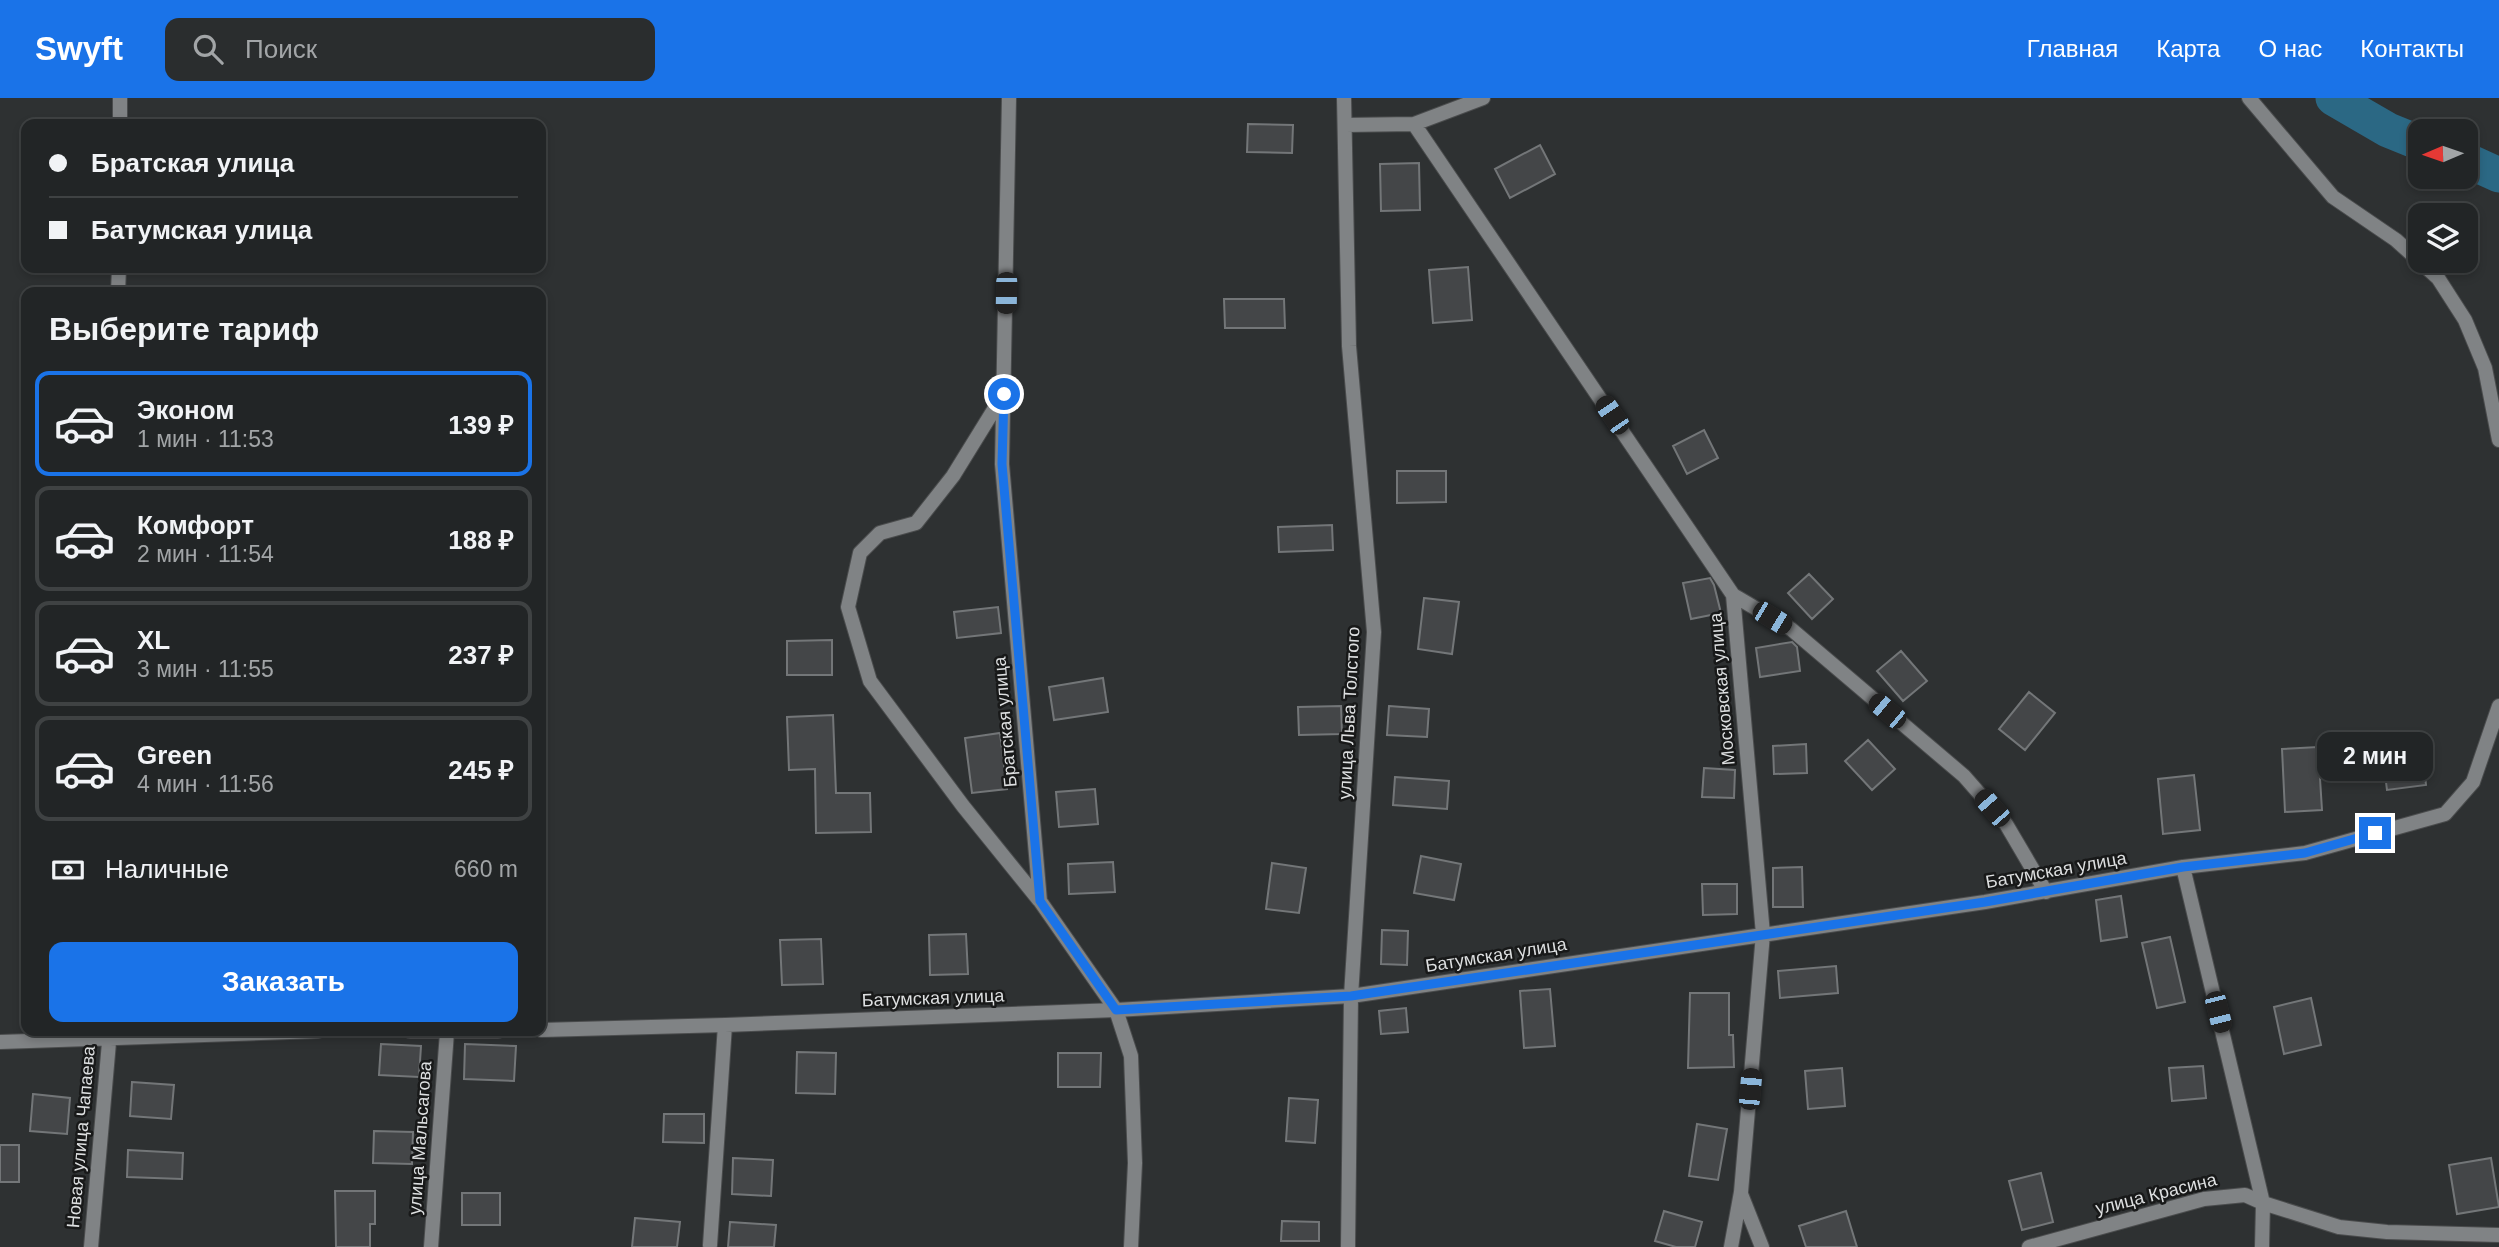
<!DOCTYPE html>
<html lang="ru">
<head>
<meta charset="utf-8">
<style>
  :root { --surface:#222526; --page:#2a2d2e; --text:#f1f3f6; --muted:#a2a5a7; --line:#3f4243; --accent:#1a73e8 }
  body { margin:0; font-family:Helvetica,sans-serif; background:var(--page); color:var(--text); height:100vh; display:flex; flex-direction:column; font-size:26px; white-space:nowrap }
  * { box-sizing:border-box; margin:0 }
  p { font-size:23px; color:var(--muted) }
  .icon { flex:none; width:38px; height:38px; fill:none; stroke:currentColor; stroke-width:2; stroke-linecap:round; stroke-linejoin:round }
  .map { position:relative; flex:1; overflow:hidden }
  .sheet { position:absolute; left:21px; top:189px; width:525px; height:749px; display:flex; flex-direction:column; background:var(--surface); border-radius:14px; box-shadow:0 4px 10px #0003,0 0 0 2px var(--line) }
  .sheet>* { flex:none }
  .banner { position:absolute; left:21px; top:21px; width:525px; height:154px; border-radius:14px; box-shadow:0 4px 10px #0003,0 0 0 2px var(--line); display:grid; align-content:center; height:154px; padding:0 28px; background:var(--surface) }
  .needle { width:46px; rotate:268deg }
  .controls { position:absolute; left:2408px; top:21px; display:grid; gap:14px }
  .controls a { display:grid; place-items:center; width:70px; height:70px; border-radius:14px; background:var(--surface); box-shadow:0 4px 10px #0003,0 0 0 2px var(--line); font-size:35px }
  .end { position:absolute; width:32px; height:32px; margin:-16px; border:9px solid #1a73e8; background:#fff; box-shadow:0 0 0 4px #fff }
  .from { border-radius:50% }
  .bubble { position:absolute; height:49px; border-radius:14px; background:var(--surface); box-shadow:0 4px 10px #0003,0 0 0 2px var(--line); font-size:23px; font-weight:600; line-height:49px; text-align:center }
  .car { position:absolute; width:21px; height:42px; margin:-21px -10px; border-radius:9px; box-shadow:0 0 5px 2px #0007; background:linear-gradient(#222 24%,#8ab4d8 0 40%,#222 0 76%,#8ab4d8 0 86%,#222 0) }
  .banner b { display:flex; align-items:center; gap:24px; height:66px; font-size:26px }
  .banner b+b { border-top:2px solid var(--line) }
  .banner i { width:18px; height:18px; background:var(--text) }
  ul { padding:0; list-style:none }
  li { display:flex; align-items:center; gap:21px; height:105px; margin:0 14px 10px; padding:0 14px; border:4px solid var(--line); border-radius:14px }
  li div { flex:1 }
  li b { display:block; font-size:26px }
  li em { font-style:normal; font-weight:600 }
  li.current { border-color:var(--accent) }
  li>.icon { width:63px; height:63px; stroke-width:1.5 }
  h2 { padding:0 28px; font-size:32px; line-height:84px }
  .pay { display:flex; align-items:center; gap:18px; height:77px; padding:0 28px; font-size:26px }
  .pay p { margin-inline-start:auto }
  .button { display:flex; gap:14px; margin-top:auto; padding:14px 28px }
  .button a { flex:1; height:80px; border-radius:14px; background:var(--accent); color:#fff; font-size:28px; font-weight:600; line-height:80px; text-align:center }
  header { display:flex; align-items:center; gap:42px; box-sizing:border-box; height:98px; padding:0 35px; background:var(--accent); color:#fff }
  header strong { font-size:33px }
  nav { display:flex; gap:38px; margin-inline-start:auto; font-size:24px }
  .search { width:490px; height:63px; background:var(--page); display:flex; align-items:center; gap:18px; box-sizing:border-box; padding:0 24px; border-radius:14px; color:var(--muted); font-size:26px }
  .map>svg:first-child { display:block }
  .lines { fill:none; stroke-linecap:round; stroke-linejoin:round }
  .river { stroke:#2b6884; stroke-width:35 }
  .building { fill:#444648; stroke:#737678; stroke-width:2 }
  .minor-casing { stroke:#4a4c4d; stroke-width:16 }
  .minor { stroke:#808385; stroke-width:14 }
  .route { stroke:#1a73e8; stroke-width:9 }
  .labels { text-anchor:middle; stroke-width:5; stroke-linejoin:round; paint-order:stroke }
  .street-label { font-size:18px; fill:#dddfe0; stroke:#181919 }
</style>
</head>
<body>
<header>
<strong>Swyft</strong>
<div class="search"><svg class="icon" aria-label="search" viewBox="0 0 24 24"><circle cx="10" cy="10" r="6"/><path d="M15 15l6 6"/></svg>Поиск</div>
<nav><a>Главная</a><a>Карта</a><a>О нас</a><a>Контакты</a></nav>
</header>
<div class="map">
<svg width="2499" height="1149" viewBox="0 0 2499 1149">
  <rect width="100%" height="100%" fill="#2e3132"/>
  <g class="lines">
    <!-- river -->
    <path class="river" d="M2333 0 2388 32 2420 45
      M2466 62 2499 77"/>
  </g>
  <!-- building -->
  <path class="building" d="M1248 26 1293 27 1292 55 1247 54Z
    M1540 47 1555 76 1510 100 1495 71Z
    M1419 65 1420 112 1381 113 1380 66Z
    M1468 169 1472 222 1433 225 1429 172Z
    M1224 201H1284L1285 230H1225Z
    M1704 332 1718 360 1687 376 1673 348Z
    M1397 373H1446V404L1397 405Z
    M1332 427 1333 452 1279 454 1278 429Z
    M1809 476 1833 501 1812 521 1788 495Z
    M1710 480 1714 487 1721 515 1691 521 1683 485Z
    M1424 500 1459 504 1452 556 1418 551Z
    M998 509 1001 535 957 540 954 514Z
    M832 542V577H787V543Z
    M1792 544 1797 549 1800 573 1760 579 1756 550Z
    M1901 553 1927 583 1903 603 1877 573Z
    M1103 580 1108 614 1054 622 1049 589Z
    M2029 594 2055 615 2025 652 1999 631Z
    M1341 608 1342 636 1299 637 1298 609Z
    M1389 608 1429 611 1427 639 1387 637Z
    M833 617 836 695H870L871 734 816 735 815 671 789 672 787 619Z
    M1000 635 1007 691 972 695 965 640Z
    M2421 640 2426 687 2387 692 2381 644Z
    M1868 642 1895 671 1872 692 1845 663Z
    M1806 646 1807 675 1774 676 1773 648Z
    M2318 649 2322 712 2285 714 2282 651Z
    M1704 670 1735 672 1734 700 1702 699Z
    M2194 677 2200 732 2163 736 2158 681Z
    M1395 679 1449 683 1447 711 1393 707Z
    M1095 691 1098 726 1059 729 1056 694Z
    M1421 758 1461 766 1454 802 1414 795Z
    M1113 764 1115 794 1069 796 1068 766Z
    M1272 765 1306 770 1299 815 1266 811Z
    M1802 769 1803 809H1773V770Z
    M1702 786H1737V816L1703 817Z
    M2121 798 2127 839 2101 843 2096 802Z
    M1382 832 1408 833 1407 867 1381 866Z
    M966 836 968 876 930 877 929 837Z
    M2170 839 2185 904 2157 910 2142 845Z
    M821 841 823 886 782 887 780 842Z
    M1836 868 1838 895 1780 900 1778 873Z
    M1550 891 1555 948 1524 950 1520 893Z
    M1690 895H1729V937H1733L1734 969 1688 970Z
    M2311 900 2321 947 2284 956 2274 909Z
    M1406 910 1408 934 1381 936 1379 913Z
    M381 946 421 948 419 979 379 977Z
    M465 946 516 948 514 983 464 981Z
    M797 954 836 955 835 996 796 995Z
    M1058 955H1101L1100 989H1058Z
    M2203 968 2206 1000 2172 1003 2169 970Z
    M1842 970 1845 1008 1808 1011 1805 973Z
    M132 984 174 987 171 1021 130 1018Z
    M33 996 70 1000 67 1036 30 1033Z
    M1289 1000 1318 1002 1315 1045 1286 1043Z
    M664 1016H704V1045L663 1044Z
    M1697 1026 1727 1031 1718 1082 1689 1078Z
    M374 1033 413 1034 412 1066 373 1065Z
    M0 1047H19V1084H0Z
    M128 1052 183 1055 182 1081 127 1079Z
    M733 1060 773 1062 771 1098 732 1096Z
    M2491 1060 2499 1109 2457 1116 2449 1067Z
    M2041 1075 2053 1124 2022 1132 2009 1083Z
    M335 1093H375V1126H370V1149H336Z
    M462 1095H500V1127H462Z
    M1664 1113 1702 1124 1695 1149H1676L1655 1143Z
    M1846 1113 1857 1149H1806L1799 1128Z
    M635 1120 680 1124 677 1149H632Z
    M1282 1123 1319 1124V1143H1281Z
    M730 1124 776 1127 774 1149H728Z"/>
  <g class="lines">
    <defs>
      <path id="minor" d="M1009 0 1002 366 1040 803 1116 912 1131 958 1135 1065 1131 1149
        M1344 0 1349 248 1374 534 1351 898 1348 1149
        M2249 0 2333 99 2396 142 2438 180 2465 222 2485 270 2499 342
        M120 26V0
        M1414 26 1483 0
        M1345 27 1414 26 1733 497 1763 836 1741 1094 1731 1149
        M118 194 119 170
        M1003 297 953 378 916 425 880 435 860 455 848 509 870 583 963 708 1039 802
        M1733 497 1791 531 1964 678 2006 726 2046 794
        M2183 769 2263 1105 2262 1149
        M541 932 725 927 1116 912 1351 898 1985 804 2183 769 2305 755 2445 716 2473 684 2499 608
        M410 933H498
        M0 944 318 933
        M1741 1096 1762 1149
        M710 1147 725 927
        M91 1149 110 933
        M431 1149 447 934
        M2029 1149 2204 1101 2245 1097 2263 1105 2339 1129 2387 1134 2499 1137"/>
    </defs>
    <!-- minor casing -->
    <use href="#minor" class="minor-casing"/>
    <!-- minor -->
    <use href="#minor" class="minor"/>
  </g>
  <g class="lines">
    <!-- route -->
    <path class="route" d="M1004 296 1002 366 1040 803 1116 912 1351 898 1985 804 2183 769 2305 755 2375 735"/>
  </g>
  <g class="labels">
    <!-- street labels -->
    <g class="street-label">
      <text transform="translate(1722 591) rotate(-95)" y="6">Московская улица</text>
      <text transform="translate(1349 615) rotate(-87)" y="6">улица Льва Толстого</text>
      <text transform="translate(1005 624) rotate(-95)" y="6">Братская улица</text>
      <text transform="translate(2056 772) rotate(-10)" y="6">Батумская улица</text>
      <text transform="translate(1496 857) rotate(-9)" y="6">Батумская улица</text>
      <text transform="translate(933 900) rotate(-2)" y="6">Батумская улица</text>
      <text transform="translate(81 1039) rotate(-85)" y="6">Новая улица Чапаева</text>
      <text transform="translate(420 1040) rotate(-86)" y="6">улица Мальсагова</text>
      <text transform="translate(2156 1096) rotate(-14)" y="6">улица Красина</text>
    </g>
  </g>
</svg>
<div class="controls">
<a><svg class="needle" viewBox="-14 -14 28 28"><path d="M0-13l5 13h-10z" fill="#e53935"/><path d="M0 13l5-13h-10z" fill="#a2a5a7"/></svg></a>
<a><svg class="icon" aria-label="layers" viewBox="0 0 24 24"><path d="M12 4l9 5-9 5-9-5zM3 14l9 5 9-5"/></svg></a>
</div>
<i class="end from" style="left:1004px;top:296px"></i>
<i class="end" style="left:2375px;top:735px"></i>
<div class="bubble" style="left:2317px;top:634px;width:116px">2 мин</div>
<i class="car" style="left:1006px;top:195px;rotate:181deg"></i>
<i class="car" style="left:1612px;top:317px;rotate:326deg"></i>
<i class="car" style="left:1772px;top:520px;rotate:121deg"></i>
<i class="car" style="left:1887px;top:613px;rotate:310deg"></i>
<i class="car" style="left:1992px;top:710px;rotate:319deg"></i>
<i class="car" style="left:2218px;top:914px;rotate:166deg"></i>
<i class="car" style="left:1750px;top:991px;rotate:5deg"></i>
<div class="banner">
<b><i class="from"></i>Братская улица</b>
<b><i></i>Батумская улица</b>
</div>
<section class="sheet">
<h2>Выберите тариф</h2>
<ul>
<li class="current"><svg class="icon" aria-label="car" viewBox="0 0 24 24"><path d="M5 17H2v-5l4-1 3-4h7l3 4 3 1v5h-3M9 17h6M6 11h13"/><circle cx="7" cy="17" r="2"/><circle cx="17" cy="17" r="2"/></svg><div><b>Эконом</b><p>1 мин · 11:53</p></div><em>139 ₽</em></li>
<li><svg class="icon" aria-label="car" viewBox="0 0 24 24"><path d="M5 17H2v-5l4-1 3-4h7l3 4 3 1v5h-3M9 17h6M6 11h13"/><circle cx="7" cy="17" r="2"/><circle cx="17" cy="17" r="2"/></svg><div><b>Комфорт</b><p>2 мин · 11:54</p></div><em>188 ₽</em></li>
<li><svg class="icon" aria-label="car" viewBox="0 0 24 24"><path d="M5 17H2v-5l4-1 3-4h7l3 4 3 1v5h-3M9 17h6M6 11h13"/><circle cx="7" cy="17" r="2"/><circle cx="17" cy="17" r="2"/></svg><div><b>XL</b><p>3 мин · 11:55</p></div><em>237 ₽</em></li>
<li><svg class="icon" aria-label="car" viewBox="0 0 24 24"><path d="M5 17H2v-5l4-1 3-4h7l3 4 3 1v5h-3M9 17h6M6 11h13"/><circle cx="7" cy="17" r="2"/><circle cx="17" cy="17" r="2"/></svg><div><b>Green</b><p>4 мин · 11:56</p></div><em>245 ₽</em></li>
</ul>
<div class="pay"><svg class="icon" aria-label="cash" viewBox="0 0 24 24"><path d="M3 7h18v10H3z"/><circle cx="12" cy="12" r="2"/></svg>Наличные<p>660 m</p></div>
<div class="button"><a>Заказать</a></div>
</section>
</div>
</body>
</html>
